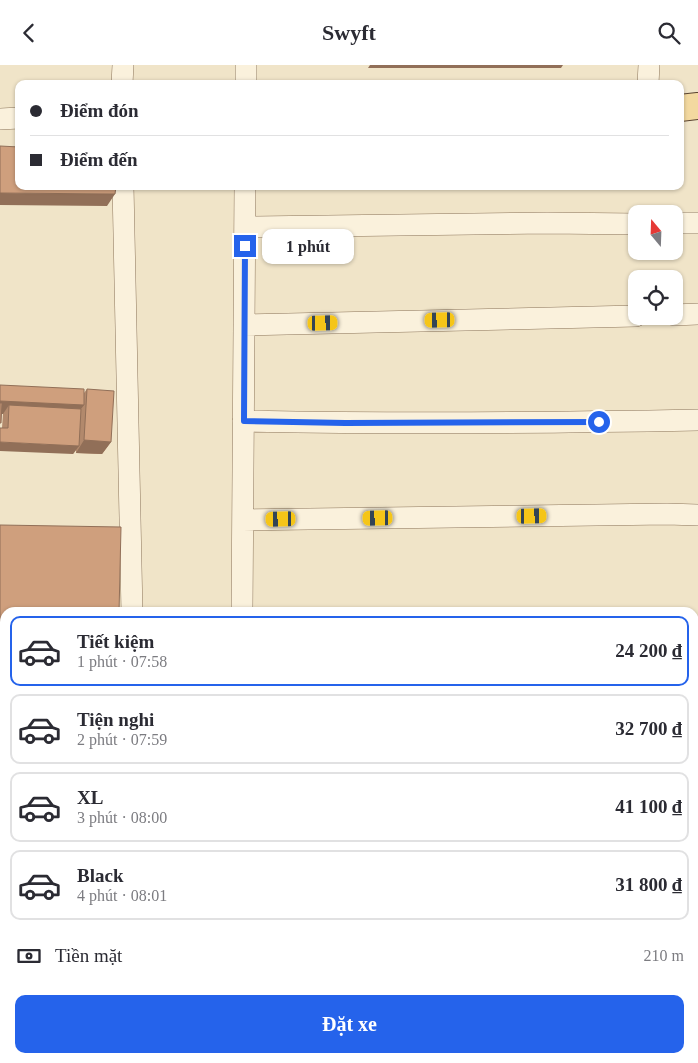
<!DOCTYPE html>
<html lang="vi">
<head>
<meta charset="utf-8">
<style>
  :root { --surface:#fff; --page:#f7f7f7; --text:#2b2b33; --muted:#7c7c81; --line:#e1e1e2; --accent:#2563eb }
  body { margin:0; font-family:"Times New Roman",serif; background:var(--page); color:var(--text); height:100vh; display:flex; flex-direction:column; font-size:19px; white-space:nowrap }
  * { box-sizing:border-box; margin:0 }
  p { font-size:16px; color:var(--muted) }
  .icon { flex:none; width:28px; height:28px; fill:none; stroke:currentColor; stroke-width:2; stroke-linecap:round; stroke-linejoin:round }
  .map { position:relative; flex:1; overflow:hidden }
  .panel { position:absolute; left:0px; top:542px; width:699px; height:456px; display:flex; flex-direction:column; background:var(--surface); border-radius:15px 15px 0 0; box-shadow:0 1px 4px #0004 }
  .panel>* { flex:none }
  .banner { position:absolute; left:15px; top:15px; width:669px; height:110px; border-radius:10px; box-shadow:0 1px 4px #0004; display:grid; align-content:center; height:110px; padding:0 15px; background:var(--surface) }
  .needle { width:32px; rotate:341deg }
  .fabs { position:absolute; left:628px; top:140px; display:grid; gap:10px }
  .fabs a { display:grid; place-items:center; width:55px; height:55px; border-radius:10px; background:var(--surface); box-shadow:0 1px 4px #0004; font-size:25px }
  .end { position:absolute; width:22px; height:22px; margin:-11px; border:6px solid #2563eb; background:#fff; box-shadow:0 0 0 2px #fff }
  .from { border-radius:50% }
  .bubble { position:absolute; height:35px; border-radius:10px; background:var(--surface); box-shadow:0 1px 4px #0004; font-size:16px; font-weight:700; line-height:35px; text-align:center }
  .car { position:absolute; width:15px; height:30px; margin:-15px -8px; border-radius:6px; box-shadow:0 0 4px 1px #0007; background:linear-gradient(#f5c518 24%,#345 0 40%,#f5c518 0 76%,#345 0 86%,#f5c518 0) }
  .banner b { display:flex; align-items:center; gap:18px; height:48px; font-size:19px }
  .banner b+b { border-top:1px solid var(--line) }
  .banner i { width:12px; height:12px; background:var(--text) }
  ul { padding:9px 0 0; list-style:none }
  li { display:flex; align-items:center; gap:15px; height:70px; margin:0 10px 8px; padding:0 5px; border:2px solid var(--line); border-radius:10px }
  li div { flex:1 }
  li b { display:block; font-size:19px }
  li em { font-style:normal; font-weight:700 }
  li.active { border-color:var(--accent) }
  li>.icon { width:45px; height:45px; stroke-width:1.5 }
  .pay { display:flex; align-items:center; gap:12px; height:55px; padding:0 15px; font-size:19px }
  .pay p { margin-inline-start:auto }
  .primary-button { display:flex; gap:10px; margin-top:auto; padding:10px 15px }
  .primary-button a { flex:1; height:58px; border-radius:10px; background:var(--accent); color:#fff; font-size:20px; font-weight:700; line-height:58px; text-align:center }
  header { display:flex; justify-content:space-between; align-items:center; height:65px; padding:0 15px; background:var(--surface); font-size:22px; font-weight:700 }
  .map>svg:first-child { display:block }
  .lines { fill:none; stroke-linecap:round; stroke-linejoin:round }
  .minor-casing { stroke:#8d765c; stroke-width:22 }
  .major-casing { stroke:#5b4430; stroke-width:28 }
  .minor { stroke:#faf1dc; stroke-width:21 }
  .major { stroke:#f3d9a0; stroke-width:26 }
  .wall { fill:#b2896c }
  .shaded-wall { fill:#916f58 }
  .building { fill:#cf9f7d; stroke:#916f58 }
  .route { stroke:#2563eb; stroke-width:6 }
</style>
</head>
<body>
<header><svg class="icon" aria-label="back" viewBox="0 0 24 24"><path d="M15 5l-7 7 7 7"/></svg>Swyft<svg class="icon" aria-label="search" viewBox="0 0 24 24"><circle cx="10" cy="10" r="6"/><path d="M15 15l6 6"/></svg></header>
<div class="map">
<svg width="698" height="998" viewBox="0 0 698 998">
  <rect width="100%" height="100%" fill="#f0e4c8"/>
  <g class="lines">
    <defs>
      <path id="minor" d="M122 19 123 0
        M246 19V0
        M648 19 649 0
        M0 54 19 53
        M123 121 132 548
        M674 158H698
        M245 162 547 158 636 159
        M674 250 698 249
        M244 260 636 251
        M243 356C395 359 546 358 698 355
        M243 455 667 449 698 450
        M242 548 245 121
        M0 610H5
        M694 648H698
        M694 845H698
        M416 994V998
        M616 994 617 998
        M110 998V994
        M237 998 238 994"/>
      <path id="major" d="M680 43 698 41"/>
    </defs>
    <!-- minor casing -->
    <use href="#minor" class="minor-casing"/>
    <!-- major casing -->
    <use href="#major" class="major-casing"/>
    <!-- minor -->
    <use href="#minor" class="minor"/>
    <!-- major -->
    <use href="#major" class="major"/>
  </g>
  <!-- wall -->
  <path class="wall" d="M0 321 84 328 87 324 111 377 102 389 76 388V385L73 389 2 363 3 349H1Z
    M3 636H5V908H2L5 763 2 768H0V640Z
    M30 994H109V998H30Z"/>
  <!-- shaded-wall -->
  <path class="shaded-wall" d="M370 0H563L561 3H368Z
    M0 128 115 129 107 141 0 140Z
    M0 336 84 340 75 352 9 340 3 349H0Z
    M84 375 111 377 102 389 76 388Z
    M0 377 79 381 73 389 0 386Z
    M0 579H5V596L0 595Z
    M2 661H5V669H0V664Z
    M1 684H5V692H0V686Z
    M0 724H5V731L0 736Z
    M0 755H5V763L2 768H0Z"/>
  <!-- building -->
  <path class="building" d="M0 81 19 82V121H116L115 129 0 128Z
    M0 320 84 324V340L0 336Z
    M87 324 114 326 111 377 84 375Z
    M0 338H2L1 358H0Z
    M9 340 81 344 79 381 0 377V363H8Z
    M0 460 121 462 119 548H5V579H0Z
    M3 636H5V661H2Z
    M0 665H5V675H2L0 677Z
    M2 675H5V684H1Z
    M0 687H5V711H0Z
    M0 711H5V724H0Z
    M0 726H5V755H0Z
    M38 994H109V998H38Z"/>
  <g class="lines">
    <!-- route -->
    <path class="route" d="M245 181 244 356 345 358 599 357"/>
  </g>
</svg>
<div class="fabs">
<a><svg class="needle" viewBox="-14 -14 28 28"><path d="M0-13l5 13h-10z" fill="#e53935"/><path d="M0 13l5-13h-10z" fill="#7c7c81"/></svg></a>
<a><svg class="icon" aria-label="locate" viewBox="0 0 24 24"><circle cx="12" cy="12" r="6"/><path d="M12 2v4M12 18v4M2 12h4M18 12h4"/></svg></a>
</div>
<i class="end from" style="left:599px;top:357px"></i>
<i class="end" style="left:245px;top:181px"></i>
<div class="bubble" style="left:262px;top:164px;width:92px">1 phút</div>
<i class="car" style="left:440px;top:255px;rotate:269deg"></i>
<i class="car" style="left:323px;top:258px;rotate:89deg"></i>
<i class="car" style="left:532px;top:451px;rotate:89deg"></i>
<i class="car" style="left:378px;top:453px;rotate:269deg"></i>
<i class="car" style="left:281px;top:454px;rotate:269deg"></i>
<div class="banner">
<b><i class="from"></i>Điểm đón</b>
<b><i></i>Điểm đến</b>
</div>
<section class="panel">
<ul>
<li class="active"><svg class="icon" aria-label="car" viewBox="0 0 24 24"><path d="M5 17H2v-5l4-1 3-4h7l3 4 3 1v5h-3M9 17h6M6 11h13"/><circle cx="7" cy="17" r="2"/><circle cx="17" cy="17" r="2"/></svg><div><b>Tiết kiệm</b><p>1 phút · 07:58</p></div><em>24 200 ₫</em></li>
<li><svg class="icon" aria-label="car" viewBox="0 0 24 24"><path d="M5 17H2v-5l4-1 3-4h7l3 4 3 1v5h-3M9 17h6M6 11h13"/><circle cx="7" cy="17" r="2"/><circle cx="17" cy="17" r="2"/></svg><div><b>Tiện nghi</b><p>2 phút · 07:59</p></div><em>32 700 ₫</em></li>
<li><svg class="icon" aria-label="car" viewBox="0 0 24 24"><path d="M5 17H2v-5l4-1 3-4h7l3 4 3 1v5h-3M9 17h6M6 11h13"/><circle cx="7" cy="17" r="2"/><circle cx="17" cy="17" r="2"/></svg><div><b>XL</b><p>3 phút · 08:00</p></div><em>41 100 ₫</em></li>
<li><svg class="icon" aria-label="car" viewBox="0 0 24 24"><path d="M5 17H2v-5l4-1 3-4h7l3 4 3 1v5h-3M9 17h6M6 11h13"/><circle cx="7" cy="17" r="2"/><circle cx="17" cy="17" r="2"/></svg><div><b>Black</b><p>4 phút · 08:01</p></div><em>31 800 ₫</em></li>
</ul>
<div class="pay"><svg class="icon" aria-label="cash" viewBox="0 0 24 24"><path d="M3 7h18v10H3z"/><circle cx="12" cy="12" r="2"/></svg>Tiền mặt<p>210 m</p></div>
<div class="primary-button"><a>Đặt xe</a></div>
</section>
</div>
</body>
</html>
